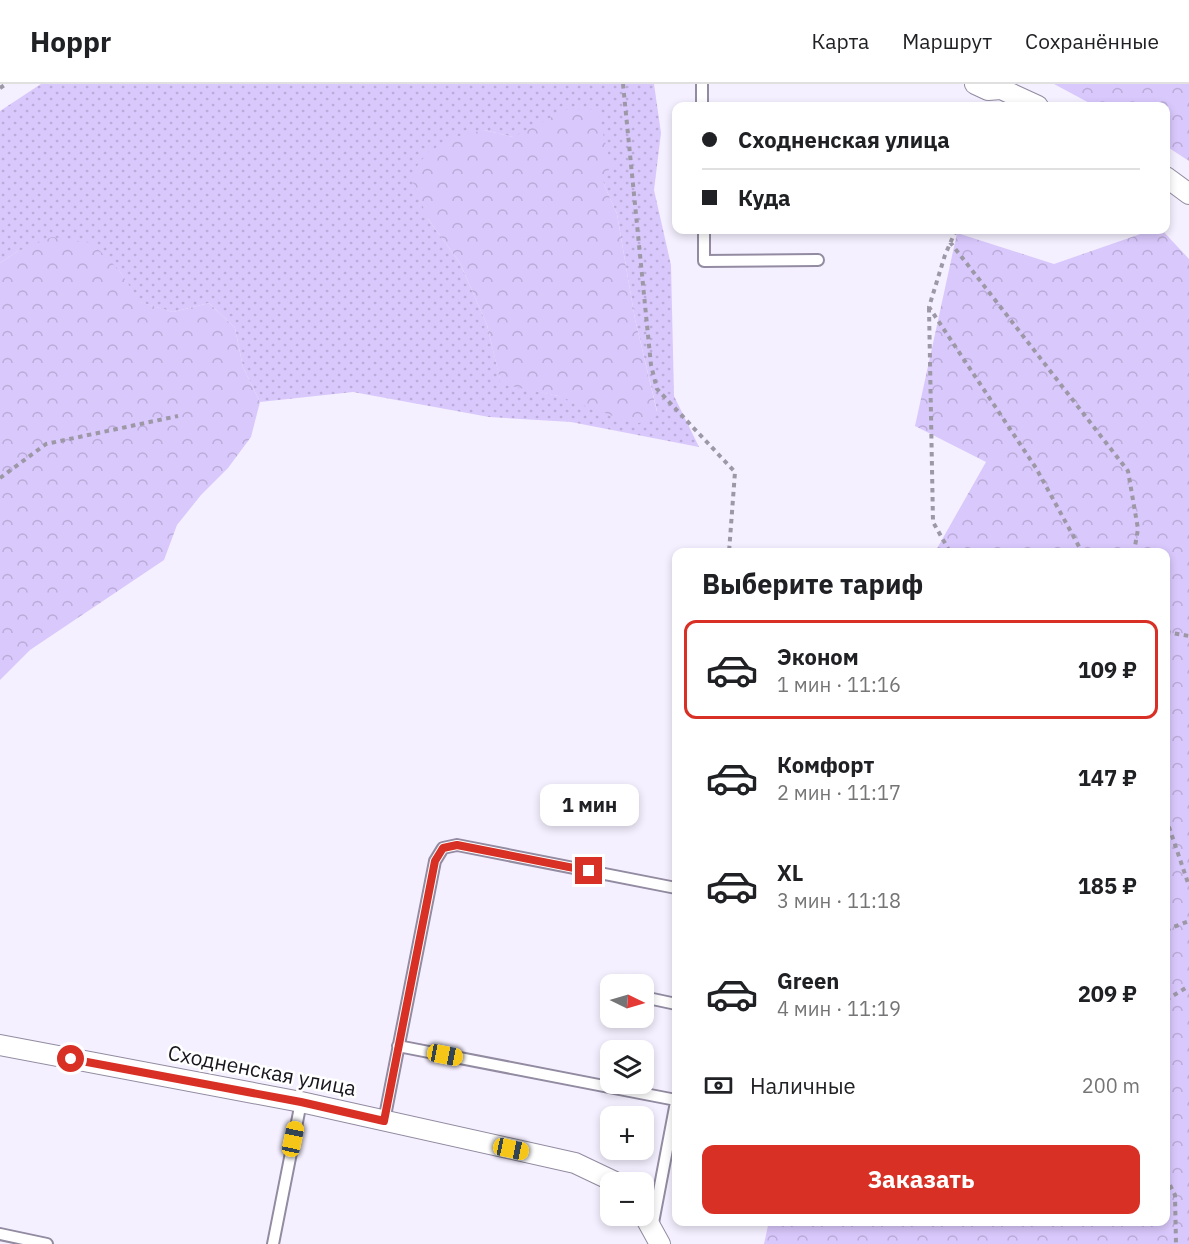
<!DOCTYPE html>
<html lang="ru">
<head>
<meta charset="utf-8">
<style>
  :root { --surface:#fff; --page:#f2f2f2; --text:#202124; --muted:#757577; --line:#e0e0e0; --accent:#d93025 }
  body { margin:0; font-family:"IBM Plex Sans",sans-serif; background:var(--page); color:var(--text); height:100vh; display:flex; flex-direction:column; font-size:22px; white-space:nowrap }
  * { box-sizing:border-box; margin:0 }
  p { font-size:20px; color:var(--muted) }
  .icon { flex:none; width:33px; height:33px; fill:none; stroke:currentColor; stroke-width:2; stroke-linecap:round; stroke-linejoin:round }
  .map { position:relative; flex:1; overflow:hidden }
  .details { position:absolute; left:672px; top:464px; width:498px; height:678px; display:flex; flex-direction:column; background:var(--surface); border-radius:12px; box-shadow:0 3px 9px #0003 }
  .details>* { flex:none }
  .top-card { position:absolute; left:672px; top:18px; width:498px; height:132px; border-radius:12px; box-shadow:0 3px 9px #0003; display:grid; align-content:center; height:132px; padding:0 30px; background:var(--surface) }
  .needle { width:39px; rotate:95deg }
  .tools { position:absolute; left:600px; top:890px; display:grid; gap:12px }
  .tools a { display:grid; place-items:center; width:54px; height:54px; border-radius:12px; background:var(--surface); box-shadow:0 3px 9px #0003; font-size:30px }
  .end { position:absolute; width:27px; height:27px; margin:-14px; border:8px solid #d93025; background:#fff; box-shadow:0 0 0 3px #fff }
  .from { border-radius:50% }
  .bubble { position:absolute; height:42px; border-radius:12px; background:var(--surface); box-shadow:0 3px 9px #0003; font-size:20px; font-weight:700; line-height:42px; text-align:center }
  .car { position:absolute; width:18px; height:36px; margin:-18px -9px; border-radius:8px; box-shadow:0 0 4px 2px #0007; background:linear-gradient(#f5c518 24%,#345 0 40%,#f5c518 0 76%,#345 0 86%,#f5c518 0) }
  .top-card b { display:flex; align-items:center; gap:21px; height:57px; font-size:22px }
  .top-card b+b { border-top:2px solid var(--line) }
  .top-card i { width:15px; height:15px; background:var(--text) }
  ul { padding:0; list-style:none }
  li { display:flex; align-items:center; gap:18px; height:99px; margin:0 12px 9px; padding:0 18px; border:3px solid transparent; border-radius:12px }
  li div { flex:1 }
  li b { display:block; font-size:22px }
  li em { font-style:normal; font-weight:700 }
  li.on { border-color:var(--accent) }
  li>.icon { width:54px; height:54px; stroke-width:1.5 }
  h2 { padding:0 30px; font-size:27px; line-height:72px }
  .pay { display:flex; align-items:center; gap:15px; height:66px; padding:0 30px; font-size:22px }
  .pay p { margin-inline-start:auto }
  .action { display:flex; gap:12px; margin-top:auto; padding:12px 30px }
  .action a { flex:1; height:69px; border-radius:12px; background:var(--accent); color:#fff; font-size:24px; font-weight:700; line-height:69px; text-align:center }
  header { display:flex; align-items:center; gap:36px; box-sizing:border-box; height:84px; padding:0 30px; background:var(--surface); border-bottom:2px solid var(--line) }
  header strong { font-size:28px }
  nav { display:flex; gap:33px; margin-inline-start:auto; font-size:21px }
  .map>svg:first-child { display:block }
  .grass { fill:url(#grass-dots); fill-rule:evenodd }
  .forest { fill:url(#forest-crowns) }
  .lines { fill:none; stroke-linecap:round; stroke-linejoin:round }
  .service-casing { stroke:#928ba1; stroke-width:14 }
  .minor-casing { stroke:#928ba1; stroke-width:22 }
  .path { stroke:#9d98a5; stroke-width:4; stroke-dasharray:4.5 4.5; stroke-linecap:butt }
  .service { stroke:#fff; stroke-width:10 }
  .minor { stroke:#fff; stroke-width:20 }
  .route { stroke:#d93025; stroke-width:8 }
  .labels { text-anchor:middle; stroke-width:5; stroke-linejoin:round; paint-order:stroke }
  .street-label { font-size:21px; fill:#18151d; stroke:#fff }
</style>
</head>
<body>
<header>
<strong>Hoppr</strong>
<nav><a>Карта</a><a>Маршрут</a><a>Сохранённые</a></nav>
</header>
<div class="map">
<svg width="1189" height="1160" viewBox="0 0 1189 1160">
  <defs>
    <pattern id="grass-dots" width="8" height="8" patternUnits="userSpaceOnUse" patternTransform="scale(1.5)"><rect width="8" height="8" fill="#d9c8fc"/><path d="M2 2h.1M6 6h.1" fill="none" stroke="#baabd8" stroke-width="1.8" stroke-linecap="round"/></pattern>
    <pattern id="forest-crowns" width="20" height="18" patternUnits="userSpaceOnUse" patternTransform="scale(1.5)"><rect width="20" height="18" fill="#d9c8fc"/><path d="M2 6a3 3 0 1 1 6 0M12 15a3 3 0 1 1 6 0" fill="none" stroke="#baabd8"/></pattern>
  </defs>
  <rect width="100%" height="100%" fill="#f5f0ff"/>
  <!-- grass -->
  <path class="grass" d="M41 0H654L661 49 654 106 671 181 674 312 699 363 571 338 489 333 353 308 260 318 243 283 235 244 209 219 173 228 139 218 119 186 18 167 0 179V27ZM484 46 513 53 603 98 617 130 635 235 657 327 558 312 501 299 487 241 460 179 428 135Z"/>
  <!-- forest -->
  <path class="forest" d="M1054 0H1189V77L1166 62V22H1095Z
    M566 26H597L611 81 603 98 617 130 635 235 657 328 650 336 635 340 558 312 501 300 487 241 460 179 428 135 410 91 428 68 455 53 484 46 513 53Z
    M1152 146H1162L1189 175V1160H764L769 1137H1166V468H935L986 378 915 342 957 149 1054 180Z
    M52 153 92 159 119 186 140 218 173 228 209 219 235 244 243 283 260 318 251 353 228 384 201 411 177 441 164 476 30 566 0 596V179L18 167Z"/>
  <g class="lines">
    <defs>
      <path id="service" d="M702 0V22
        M704 146V177L818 176
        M648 914 676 920
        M398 962 676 1016
        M384 1037 435 777 443 764 457 761 676 804
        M652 1144 676 1018
        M0 1150 47 1160
        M273 1160 301 1018"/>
      <path id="minor" d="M975 0 988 6 1001 5 1038 22
        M1166 93 1189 110
        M0 961 301 1018 575 1079 615 1098
        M644 1131 660 1160"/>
    </defs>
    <!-- service casing -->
    <use href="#service" class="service-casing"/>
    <!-- minor casing -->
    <use href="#minor" class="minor-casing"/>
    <!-- path -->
    <path class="path" d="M623 0 651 281 657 305 735 388 729 468
      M0 4 6 0
      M956 146 945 171 929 223 1036 384 1082 468
      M950 158 1128 387 1138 445 1134 468
      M929 224 933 438 950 468
      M0 394 46 360 178 332
      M1166 548 1189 552
      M1166 734 1189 802
      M1166 846 1189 837
      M1166 916 1189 902
      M1166 1093 1175 1111 1176 1160"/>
    <!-- service -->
    <use href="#service" class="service"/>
    <!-- minor -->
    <use href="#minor" class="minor"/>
  </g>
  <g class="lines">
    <!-- route -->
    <path class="route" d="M71 975 301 1018 384 1037 435 777 443 764 457 761 589 787"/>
  </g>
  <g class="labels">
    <!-- street labels -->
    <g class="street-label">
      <text transform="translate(262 987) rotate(11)" y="7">Сходненская улица</text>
    </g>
  </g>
</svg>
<div class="tools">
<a><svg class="needle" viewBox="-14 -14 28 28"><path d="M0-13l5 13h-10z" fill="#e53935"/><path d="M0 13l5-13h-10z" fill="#757577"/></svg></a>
<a><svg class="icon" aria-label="layers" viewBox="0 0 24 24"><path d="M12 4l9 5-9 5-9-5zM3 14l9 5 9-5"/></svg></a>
<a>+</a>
<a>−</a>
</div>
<i class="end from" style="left:71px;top:975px"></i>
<i class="end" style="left:589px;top:787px"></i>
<div class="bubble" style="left:540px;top:700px;width:99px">1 мин</div>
<i class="car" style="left:445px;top:971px;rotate:101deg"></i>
<i class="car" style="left:293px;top:1055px;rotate:12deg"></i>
<i class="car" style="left:511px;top:1065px;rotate:102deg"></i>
<div class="top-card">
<b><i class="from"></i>Сходненская улица</b>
<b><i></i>Куда</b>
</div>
<section class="details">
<h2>Выберите тариф</h2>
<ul>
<li class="on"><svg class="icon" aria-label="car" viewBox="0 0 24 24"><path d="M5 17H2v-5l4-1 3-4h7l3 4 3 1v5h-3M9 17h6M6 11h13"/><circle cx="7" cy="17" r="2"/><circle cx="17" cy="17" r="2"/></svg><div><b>Эконом</b><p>1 мин · 11:16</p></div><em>109 ₽</em></li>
<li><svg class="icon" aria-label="car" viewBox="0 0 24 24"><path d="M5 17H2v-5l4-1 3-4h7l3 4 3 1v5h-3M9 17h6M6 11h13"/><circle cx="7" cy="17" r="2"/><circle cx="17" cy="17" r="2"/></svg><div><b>Комфорт</b><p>2 мин · 11:17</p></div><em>147 ₽</em></li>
<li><svg class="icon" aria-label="car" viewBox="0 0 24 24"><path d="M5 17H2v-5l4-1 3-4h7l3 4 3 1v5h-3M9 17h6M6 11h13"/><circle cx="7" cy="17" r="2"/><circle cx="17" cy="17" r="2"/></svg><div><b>XL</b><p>3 мин · 11:18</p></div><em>185 ₽</em></li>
<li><svg class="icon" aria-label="car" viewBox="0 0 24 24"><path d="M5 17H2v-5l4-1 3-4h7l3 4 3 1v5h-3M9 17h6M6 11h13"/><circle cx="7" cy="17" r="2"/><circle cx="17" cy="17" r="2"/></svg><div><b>Green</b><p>4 мин · 11:19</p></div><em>209 ₽</em></li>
</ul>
<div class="pay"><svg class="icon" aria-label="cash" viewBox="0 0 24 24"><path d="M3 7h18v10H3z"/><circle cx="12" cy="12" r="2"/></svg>Наличные<p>200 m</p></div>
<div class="action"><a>Заказать</a></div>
</section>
</div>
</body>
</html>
